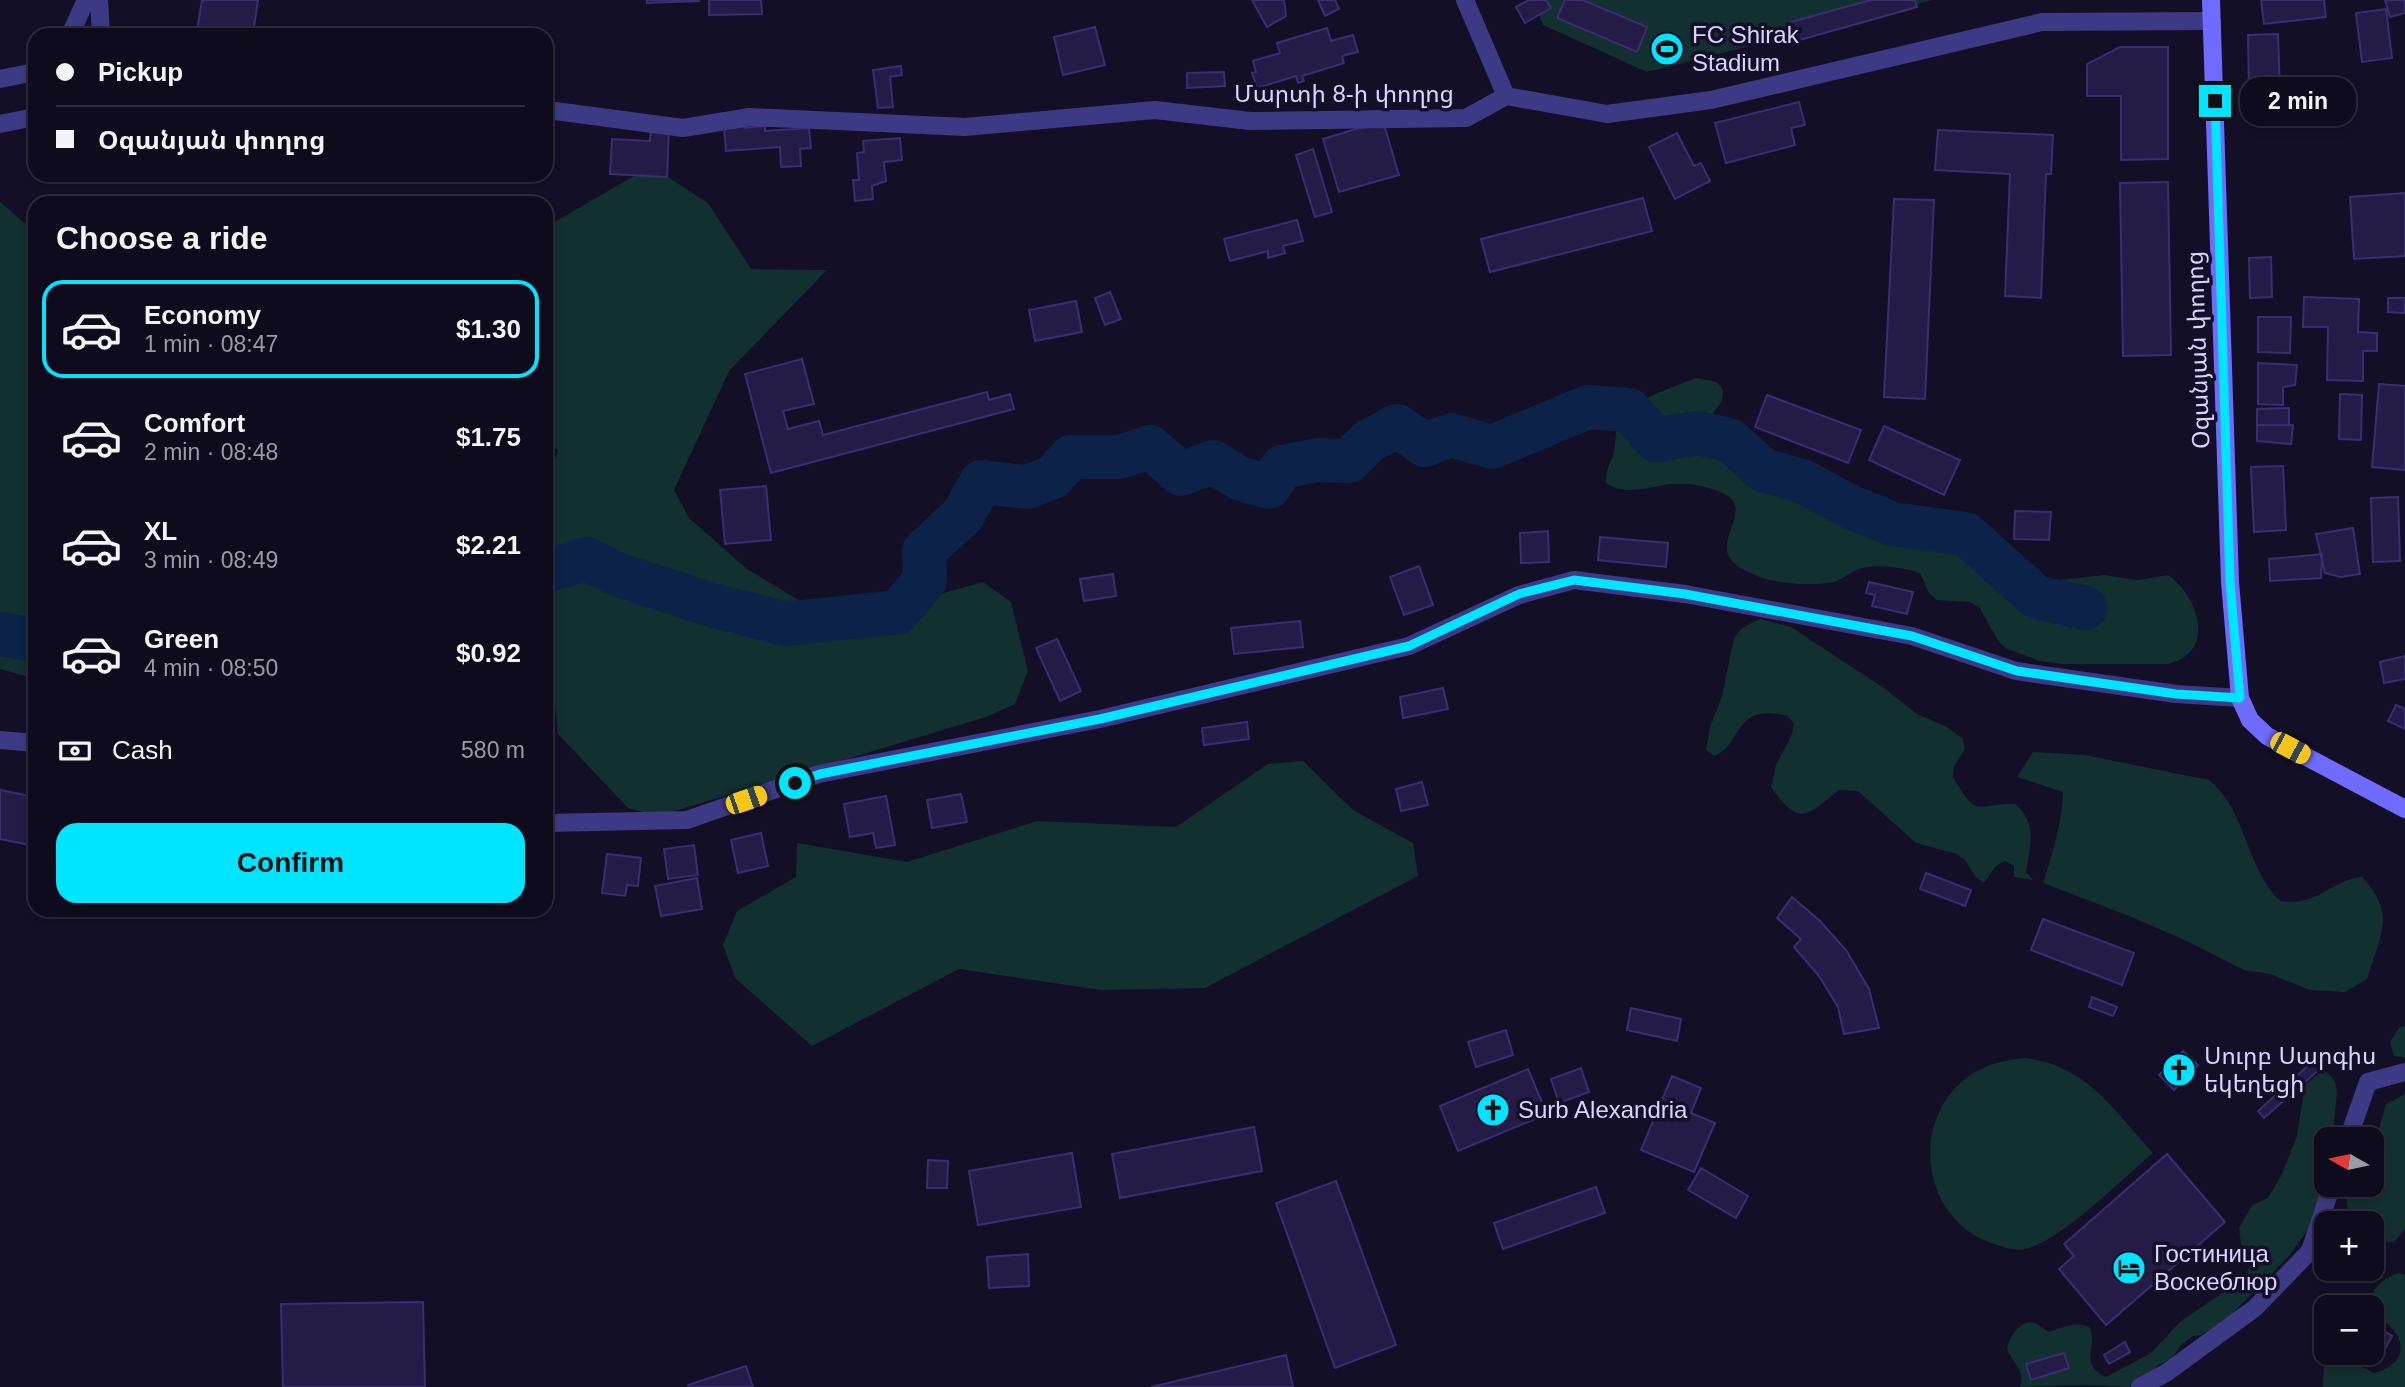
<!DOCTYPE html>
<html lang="en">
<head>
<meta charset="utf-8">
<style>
  :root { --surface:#0e0b1c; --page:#171425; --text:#f1f3f6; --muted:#9b9ba3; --line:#2e2b3b; --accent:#00e5ff }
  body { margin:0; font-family:Helvetica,"Noto Sans Armenian",sans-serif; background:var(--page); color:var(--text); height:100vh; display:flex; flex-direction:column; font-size:26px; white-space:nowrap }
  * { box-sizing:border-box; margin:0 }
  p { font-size:23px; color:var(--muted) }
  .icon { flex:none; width:38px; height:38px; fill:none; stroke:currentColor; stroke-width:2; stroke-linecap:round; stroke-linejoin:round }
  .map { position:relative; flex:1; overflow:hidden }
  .sheet { position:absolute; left:28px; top:196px; width:525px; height:721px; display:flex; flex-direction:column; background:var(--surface); border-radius:21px; box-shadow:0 4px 10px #0003,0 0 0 2px var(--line) }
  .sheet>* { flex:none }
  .banner { position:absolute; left:28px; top:28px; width:525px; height:154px; border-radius:21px; box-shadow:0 4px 10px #0003,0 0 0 2px var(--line); display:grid; align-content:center; height:154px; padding:0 28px; background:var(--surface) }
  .needle { width:46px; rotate:279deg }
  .tools { position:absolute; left:2314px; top:1127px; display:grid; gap:14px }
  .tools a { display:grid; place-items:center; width:70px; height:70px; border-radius:14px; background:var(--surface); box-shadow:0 4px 10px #0003,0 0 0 2px var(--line); font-size:35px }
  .end { position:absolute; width:32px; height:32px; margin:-16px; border:9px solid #00e5ff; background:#111; box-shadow:0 0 0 4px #111 }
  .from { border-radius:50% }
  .bubble { position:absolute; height:49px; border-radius:21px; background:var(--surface); box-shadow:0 4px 10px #0003,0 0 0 2px var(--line); font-size:23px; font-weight:600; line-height:49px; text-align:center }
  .car { position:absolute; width:21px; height:42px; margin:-21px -10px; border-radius:9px; box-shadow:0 0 5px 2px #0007; background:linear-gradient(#f5c518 24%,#345 0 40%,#f5c518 0 76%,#345 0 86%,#f5c518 0) }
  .banner b { display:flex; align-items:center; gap:24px; height:66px; font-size:26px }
  .banner b+b { border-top:2px solid var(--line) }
  .banner i { width:18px; height:18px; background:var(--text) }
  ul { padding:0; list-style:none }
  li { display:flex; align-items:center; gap:21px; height:98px; margin:0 14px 10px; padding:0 14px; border:4px solid transparent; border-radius:21px }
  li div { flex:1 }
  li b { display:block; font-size:26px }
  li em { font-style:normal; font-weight:600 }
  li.on { border-color:var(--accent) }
  li>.icon { width:63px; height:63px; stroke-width:1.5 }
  h2 { padding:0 28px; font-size:32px; line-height:84px }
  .pay { display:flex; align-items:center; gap:18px; height:77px; padding:0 28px; font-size:26px }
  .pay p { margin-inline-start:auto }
  .cta { display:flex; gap:14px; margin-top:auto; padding:14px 28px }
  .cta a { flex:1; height:80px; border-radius:21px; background:var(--accent); color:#111; font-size:28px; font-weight:600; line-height:80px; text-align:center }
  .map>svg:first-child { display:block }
  .green { fill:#12302f }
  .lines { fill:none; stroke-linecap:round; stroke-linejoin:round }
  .river { stroke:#0c2248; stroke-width:44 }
  .building { fill:#241b47; stroke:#3b2d73; stroke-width:2 }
  .minor { stroke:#3d3a85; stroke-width:18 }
  .secondary { stroke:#6f6bff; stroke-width:18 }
  .route { stroke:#00e5ff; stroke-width:9 }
  .labels { text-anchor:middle; stroke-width:7; stroke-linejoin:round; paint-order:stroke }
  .poi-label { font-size:24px; fill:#d9d4ff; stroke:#130f26; text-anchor:start }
  .street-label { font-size:24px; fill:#d9d4ff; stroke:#130f26 }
</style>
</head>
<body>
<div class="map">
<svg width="2405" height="1387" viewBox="0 0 2405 1387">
  <rect width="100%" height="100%" fill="#130f26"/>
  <!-- green -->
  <path class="green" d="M1534 0H1933L1647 72 1543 25Z
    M651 166 708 203 751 269 827 270 729 371 674 490 689 518 747 569 836 623 983 582 1011 602 1028 671 1015 704 986 717 658 816 628 808 558 734 546 614V487L558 450 546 443V227Z
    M0 202 35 232V679L0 669Z
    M1696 378 1717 382 1723 390 1722 401 1709 419 1707 430 1712 439 1752 461 1763 470 1824 499 1851 507 1943 521 1992 557 2000 566 2029 578 2051 581 2104 575 2138 580 2168 575C2200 597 2216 653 2168 664H2064L2040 661 2007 649 1999 642 1979 607 1970 602 1937 600 1929 593 1920 573C1902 568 1882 564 1863 568 1852 570 1844 579 1834 582 1817 586 1776 584 1760 577 1750 573 1734 567 1729 557 1717 534 1759 503 1715 490 1700 485 1688 483 1673 484 1650 486 1627 497 1606 483 1605 470 1611 463 1614 452 1616 441 1615 429 1620 419 1628 402 1678 385 1696 378Z
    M1760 619 1791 627 1884 688 1917 714 1947 727 1963 739 1965 749 1954 766 1953 777C1978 819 1974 804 2015 804 2038 823 2030 846 2026 872L2033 880 2014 877V866L2005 861 1996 866 1984 883 1976 877 1965 860 1957 854 1916 843 1858 791 1839 790C1806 817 1799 827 1771 787L1776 765 1792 734 1794 724 1788 716C1732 702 1744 744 1714 756L1706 750 1710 727 1722 696 1734 638 1742 628Z
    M2033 752 2085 755 2209 780C2247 811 2245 867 2280 901 2318 907 2331 880 2362 877 2397 914 2380 936 2367 979L2345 992 2310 990 2270 974 2244 970 2189 942 2129 916 2043 883C2052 854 2062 824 2063 792L2017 777Z
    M1303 761 1353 810 1413 843 1418 876 1205 988 1101 990 959 969 812 1046 735 978 723 945 737 911 796 877 797 843 907 862 1037 821 1176 827 1268 764Z
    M2405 1026V1058L2394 1056 2390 1042 2399 1028Z
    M2025 1058C2087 1065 2113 1110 2153 1153 2123 1178 2060 1242 2025 1249 2015 1251 2003 1247 1994 1244 1921 1221 1908 1119 1969 1076 1986 1064 2005 1060 2025 1058Z
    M2323 1070C2345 1082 2334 1103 2334 1122 2334 1128 2336 1133 2335 1139H2326V1185L2313 1223 2288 1257 2223 1323 2201 1335 2193 1336 2181 1345 2172 1358 2157 1366 2146 1377 2130 1387 2082 1385 2020 1387C2026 1370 2013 1364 2007 1349 2009 1338 2020 1319 2034 1323 2039 1324 2045 1330 2049 1332 2064 1328 2076 1320 2090 1328 2098 1350 2078 1364 2106 1377L2151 1353 2181 1321 2224 1292 2239 1285 2245 1278 2251 1262 2250 1254 2241 1244 2239 1228 2252 1205 2268 1198 2281 1176 2297 1136 2305 1085Z
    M2405 1094V1229L2394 1242 2371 1241V1223L2352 1222C2346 1209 2345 1198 2350 1185H2371V1143L2379 1129 2386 1104Z
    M2399 1273 2405 1275V1387H2323L2324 1363 2328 1355 2344 1358 2374 1373C2386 1370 2395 1365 2400 1354 2405 1329 2379 1324 2370 1301 2373 1286 2385 1277 2399 1273Z"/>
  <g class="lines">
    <!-- river -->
    <path class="river" d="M546 571 586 559 619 575 712 605 785 624 898 612 925 580 924 551 963 515 981 482 1027 487 1053 477 1071 457H1120L1150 447 1181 474 1213 462 1241 479 1269 487 1282 467 1318 460 1349 461 1369 441 1397 426 1425 445 1451 435 1492 447 1588 407 1629 410 1656 440 1697 433 1730 440 1763 470 1802 481 1851 507 1893 524 1966 534 2036 597 2085 608
      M0 634 35 640"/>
  </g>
  <!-- building -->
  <path class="building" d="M202 0H258L253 35H220L197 31Z
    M647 0H699V1L647 3Z
    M709 0H761L762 14 709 15Z
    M1252 0H1284L1286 16 1267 27Z
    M1318 0H1335L1339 9 1325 16Z
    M1529 0H1546L1551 8 1525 23 1516 7Z
    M1565 0H1583L1647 27 1637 52 1557 18Z
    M1871 0H1915L1917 7 1796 41 1791 22Z
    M2261 0H2324L2326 17 2264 24Z
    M2385 0H2405V13L2390 17Z
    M2386 9 2392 58 2362 62 2356 13Z
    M1095 27 1105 65 1063 75 1054 37Z
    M1327 28 1331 41 1353 35 1358 52 1342 56 1344 63 1302 76 1304 81 1298 83 1296 76 1257 88 1252 73 1256 72 1253 61 1280 53 1277 43Z
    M2278 34 2280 93 2249 94 2248 35Z
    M2120 47H2168V159L2121 160V96H2087V64Z
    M901 66 902 75 890 77 893 107 878 108 873 70Z
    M1224 72 1225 86 1187 88V73Z
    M1799 102 1805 125 1791 128 1795 145 1726 163 1715 123Z
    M744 121 745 128 765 126V131L809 128 811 148 800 149 801 166 781 167 780 147 726 151 724 128Z
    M1383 121 1399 175 1339 192 1323 139Z
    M651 126 669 127 667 177 610 174 612 139 650 141Z
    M1938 130 2053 135 2051 174H2046L2041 298 2005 296 2010 174 1935 170Z
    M1677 133 1694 166 1701 163 1710 181 1675 199 1649 147Z
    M900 138 902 160 884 162 886 181 872 186 873 199 855 201 853 180H859L857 153 864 152 863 141Z
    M1313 149 1332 212 1315 217 1296 155Z
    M2168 182 2171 355 2123 356 2120 183Z
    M2405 193V256L2354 259 2350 197Z
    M1643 198 1652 231 1490 272 1481 239Z
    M1894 199 1934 200 1925 399 1884 397Z
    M1297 220 1303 241 1283 246 1285 253 1268 258V251L1230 261 1224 239Z
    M2271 257 2272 297 2250 298 2249 258Z
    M1110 292 1121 319 1105 325 1095 298Z
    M2304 297 2359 299 2358 332 2377 333V351H2363V381L2327 380 2328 327H2303Z
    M2388 298H2405V313L2388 312Z
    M1076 301 1082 332 1035 341 1029 310Z
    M2258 317H2291L2290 353 2258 352Z
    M802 359 814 404 783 411 788 429 819 421 823 435 987 392 989 400 1010 394 1014 409 771 473 745 374Z
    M2258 363 2297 365 2295 385 2283 387V405L2258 404Z
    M2379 384 2405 386V470L2372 467Z
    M2340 394 2362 395 2361 440 2339 439Z
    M1767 395 1861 430 1848 463 1755 427Z
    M2289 408V425H2257V409Z
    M2257 425H2293L2291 444 2257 441Z
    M1884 426 1960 460 1944 495 1869 460Z
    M2283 466 2286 530 2254 532 2251 467Z
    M766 486 771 540 725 544 720 490Z
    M2398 497 2400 561 2373 562 2371 498Z
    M2015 511 2051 512 2049 540 2014 539Z
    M2353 528 2360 574 2341 577 2325 573 2316 534Z
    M1548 531 1549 562 1521 563 1520 533Z
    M1600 537 1668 543 1666 567 1598 560Z
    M2322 554 2321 578 2270 581 2269 559Z
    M1419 566 1433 605 1404 615 1390 577Z
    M1113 574 1116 596 1084 601 1080 579Z
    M1869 582 1913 592 1907 614 1872 606 1875 595 1866 593Z
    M1300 621 1303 647 1234 654 1231 628Z
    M1057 639 1081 691 1060 701 1036 648Z
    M2405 656V679L2384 683 2380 662Z
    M1443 688 1448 709 1403 718 1400 697Z
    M2396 705 2405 709V729L2388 721Z
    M1247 722 1249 739 1204 745 1202 728Z
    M1422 782 1428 805 1401 811 1396 789Z
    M0 790 35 797V846L0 839Z
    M961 794 967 822 932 828 927 800Z
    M886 796 895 845 876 848 873 833 850 837 844 804Z
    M761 833 768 866 738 873 731 840Z
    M694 845 698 875 668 879 664 849Z
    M607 854 641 858 638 886 627 885 625 896 602 893Z
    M1926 873 1971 890 1965 906 1920 889Z
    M697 878 702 909 661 916 655 886Z
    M1792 897 1820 921 1846 950 1869 989 1879 1028 1844 1034 1838 1007 1819 976 1794 947 1801 939 1777 918Z
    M2043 919 2134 953 2122 985 2031 950Z
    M2092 997 2117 1007 2113 1016 2089 1007Z
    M1631 1008 1681 1019 1677 1041 1627 1030Z
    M1506 1030 1513 1055 1476 1067 1468 1042Z
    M2183 1051 2198 1065 2174 1090 2159 1075Z
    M2322 1053 2329 1061 2264 1118 2258 1111Z
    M1581 1068 1589 1092 1559 1103 1551 1079Z
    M1528 1069 1547 1114 1458 1151 1440 1106Z
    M1672 1076 1701 1088 1691 1113 1715 1123 1694 1172 1641 1150Z
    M1254 1127 1262 1171 1120 1198 1112 1154Z
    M1072 1153 1081 1207 978 1225 969 1171Z
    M2167 1154 2225 1222 2106 1325 2059 1269 2074 1256 2064 1244Z
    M928 1160 948 1161 947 1188H927Z
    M1701 1168 1748 1196 1736 1218 1688 1190Z
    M1336 1181 1396 1345 1335 1368 1276 1203Z
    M1596 1187 1605 1213 1503 1249 1494 1223Z
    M1028 1254 1029 1286 989 1288 987 1257Z
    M423 1302 425 1387H283L281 1304Z
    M2371 1324 2392 1336 2377 1364 2356 1353H2371Z
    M2125 1342 2130 1352 2109 1364 2104 1355Z
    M2064 1353 2069 1368 2031 1380 2026 1364Z
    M1286 1355 1293 1387H1151Z
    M746 1366 753 1387H689L688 1385Z"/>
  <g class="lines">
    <!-- minor -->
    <path class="minor" d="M99 0 101 35
      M1465 0 1506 96
      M70 35 86 0
      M0 79 35 72
      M546 114 555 111 683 128 750 117 965 127 1155 110 1250 121 1466 118 1506 96 1607 114 1711 100 2042 22 2212 21
      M0 124 35 117
      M0 740 35 743
      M546 823 687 820 819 774 1100 719 1409 646 1519 595 1574 580 1685 594 1912 636 2016 671 2176 694 2240 698
      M2348 1139 2368 1082 2405 1072
      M2140 1387 2166 1373 2255 1308 2310 1251 2332 1185"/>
    <!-- secondary -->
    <path class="secondary" d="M2211 0 2230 582 2240 698 2250 720 2267 736 2405 809"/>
  </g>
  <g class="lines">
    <!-- route -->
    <path class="route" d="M795 783 820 774 1100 719 1409 646 1519 594 1574 580 1685 594 1912 636 2017 671 2176 694 2240 698 2230 582 2215 101"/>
  </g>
  <!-- icons -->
  <defs>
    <symbol id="stadium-disc" viewBox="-11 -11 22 22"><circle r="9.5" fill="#00e5ff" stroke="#130f26"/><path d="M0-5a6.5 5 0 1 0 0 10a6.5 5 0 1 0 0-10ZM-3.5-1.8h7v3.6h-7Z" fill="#111"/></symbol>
    <symbol id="church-disc" viewBox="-11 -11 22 22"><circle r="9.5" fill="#00e5ff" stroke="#130f26"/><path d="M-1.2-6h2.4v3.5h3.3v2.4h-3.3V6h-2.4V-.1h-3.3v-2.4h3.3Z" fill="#111"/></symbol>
    <symbol id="hotel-disc" viewBox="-11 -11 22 22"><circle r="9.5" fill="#00e5ff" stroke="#130f26"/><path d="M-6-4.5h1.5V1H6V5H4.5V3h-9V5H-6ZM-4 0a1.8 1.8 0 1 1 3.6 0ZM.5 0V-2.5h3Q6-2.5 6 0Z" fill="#111"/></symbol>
  </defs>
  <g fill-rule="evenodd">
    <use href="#stadium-disc" x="1648" y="30" width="38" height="38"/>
    <use href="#church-disc" x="2160" y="1051" width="38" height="38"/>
    <use href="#church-disc" x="1474" y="1091" width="38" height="38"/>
    <use href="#hotel-disc" x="2110" y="1249" width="38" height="38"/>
  </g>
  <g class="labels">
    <!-- poi labels -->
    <g class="poi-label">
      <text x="1692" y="43">FC Shirak<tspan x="1692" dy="28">Stadium</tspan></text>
      <text x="2204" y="1064">Սուրբ Սարգիս<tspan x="2204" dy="28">եկեղեցի</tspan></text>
      <text x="1518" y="1118">Surb Alexandria</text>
      <text x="2154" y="1262">Гостиница<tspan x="2154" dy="28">Воскеблюр</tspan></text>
    </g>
    <!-- street labels -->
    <g class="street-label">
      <text x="1344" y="102">Մարտի 8-ի փողոց</text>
      <text transform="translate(2198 350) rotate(-92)" y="8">Օզանյան փողոց</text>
    </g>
  </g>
</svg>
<div class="tools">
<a><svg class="needle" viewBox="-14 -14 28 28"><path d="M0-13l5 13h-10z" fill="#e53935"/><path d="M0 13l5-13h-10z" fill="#9b9ba3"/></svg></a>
<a>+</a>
<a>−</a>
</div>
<i class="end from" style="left:795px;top:783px"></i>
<i class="end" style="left:2215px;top:101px"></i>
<div class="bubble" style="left:2240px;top:77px;width:116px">2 min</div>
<i class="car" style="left:2290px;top:748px;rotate:118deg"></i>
<i class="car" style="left:746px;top:800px;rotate:71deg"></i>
<div class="banner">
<b><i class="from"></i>Pickup</b>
<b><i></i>Օզանյան փողոց</b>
</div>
<section class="sheet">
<h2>Choose a ride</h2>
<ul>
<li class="on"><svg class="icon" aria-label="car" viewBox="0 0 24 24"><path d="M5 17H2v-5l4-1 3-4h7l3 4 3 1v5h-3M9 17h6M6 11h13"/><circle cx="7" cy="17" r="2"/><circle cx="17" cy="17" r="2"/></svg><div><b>Economy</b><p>1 min · 08:47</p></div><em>$1.30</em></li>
<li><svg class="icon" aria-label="car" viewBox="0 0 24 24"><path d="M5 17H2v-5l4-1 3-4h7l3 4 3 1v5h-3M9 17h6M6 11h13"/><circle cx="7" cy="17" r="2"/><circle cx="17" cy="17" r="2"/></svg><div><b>Comfort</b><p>2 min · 08:48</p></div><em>$1.75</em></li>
<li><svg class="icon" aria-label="car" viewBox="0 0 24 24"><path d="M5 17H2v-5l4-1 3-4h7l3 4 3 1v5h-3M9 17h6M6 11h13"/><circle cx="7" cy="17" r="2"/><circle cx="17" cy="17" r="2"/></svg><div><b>XL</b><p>3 min · 08:49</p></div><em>$2.21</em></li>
<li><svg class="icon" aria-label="car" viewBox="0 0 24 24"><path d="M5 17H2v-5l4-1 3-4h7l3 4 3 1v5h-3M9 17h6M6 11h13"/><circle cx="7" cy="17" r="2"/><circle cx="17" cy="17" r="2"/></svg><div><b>Green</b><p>4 min · 08:50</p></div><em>$0.92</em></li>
</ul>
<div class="pay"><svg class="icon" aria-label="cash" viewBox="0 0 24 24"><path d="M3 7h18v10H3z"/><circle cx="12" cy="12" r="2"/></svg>Cash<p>580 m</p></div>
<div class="cta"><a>Confirm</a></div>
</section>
</div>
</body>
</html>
